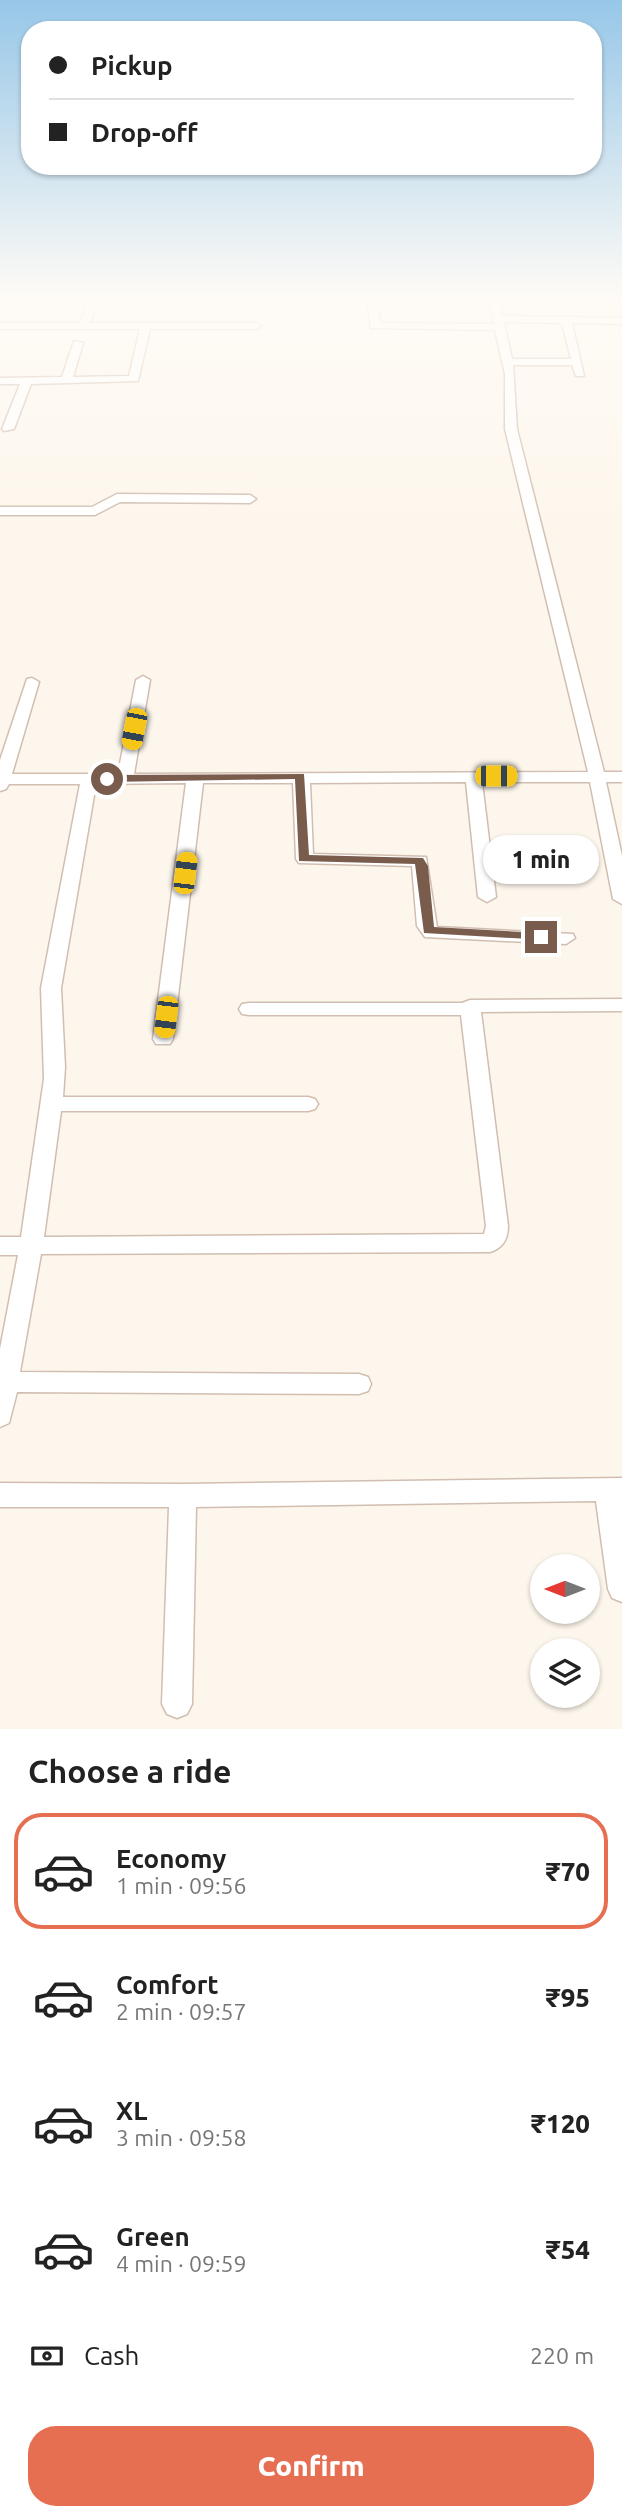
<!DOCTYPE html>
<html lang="en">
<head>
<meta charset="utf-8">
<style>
  :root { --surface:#fff; --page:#f6f6f6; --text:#222; --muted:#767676; --line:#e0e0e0; --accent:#e76f51 }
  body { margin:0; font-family:Ubuntu,sans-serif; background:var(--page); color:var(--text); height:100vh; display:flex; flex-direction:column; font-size:26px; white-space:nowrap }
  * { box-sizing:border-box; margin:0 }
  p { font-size:23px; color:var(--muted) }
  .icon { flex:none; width:38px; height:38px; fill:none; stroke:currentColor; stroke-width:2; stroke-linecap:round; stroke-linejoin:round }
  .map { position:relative; height:1729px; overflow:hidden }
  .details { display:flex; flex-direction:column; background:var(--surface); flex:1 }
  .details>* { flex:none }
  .banner { position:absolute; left:21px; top:21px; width:581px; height:154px; border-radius:28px; box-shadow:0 2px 5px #0004; display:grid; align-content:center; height:154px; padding:0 28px; background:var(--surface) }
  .needle { width:46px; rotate:270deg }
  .fabs { position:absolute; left:530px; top:1554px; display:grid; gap:14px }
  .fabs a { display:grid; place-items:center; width:70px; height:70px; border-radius:50%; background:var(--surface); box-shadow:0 2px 5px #0004; font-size:35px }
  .end { position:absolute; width:32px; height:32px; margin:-16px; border:9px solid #7a5c4d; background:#fff; box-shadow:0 0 0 4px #fff }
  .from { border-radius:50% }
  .bubble { position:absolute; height:49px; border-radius:24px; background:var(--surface); box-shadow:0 2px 5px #0004; font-size:23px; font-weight:800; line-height:49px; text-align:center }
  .car { position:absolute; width:21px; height:42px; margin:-21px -10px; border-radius:9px; box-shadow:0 0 5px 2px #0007; background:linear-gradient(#f5c518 24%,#345 0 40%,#f5c518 0 76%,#345 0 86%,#f5c518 0) }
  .banner b { display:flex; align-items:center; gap:24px; height:66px; font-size:26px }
  .banner b+b { border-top:2px solid var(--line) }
  .banner i { width:18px; height:18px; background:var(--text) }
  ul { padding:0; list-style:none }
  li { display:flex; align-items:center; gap:21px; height:116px; margin:0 14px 10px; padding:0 14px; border:4px solid transparent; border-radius:28px }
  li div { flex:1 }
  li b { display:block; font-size:26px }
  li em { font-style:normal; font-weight:800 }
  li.current { border-color:var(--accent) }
  li>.icon { width:63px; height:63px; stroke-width:1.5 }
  h2 { padding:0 28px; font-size:32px; line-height:84px }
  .pay { display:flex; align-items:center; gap:18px; height:77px; padding:0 28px; font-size:26px }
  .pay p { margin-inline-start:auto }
  .action { display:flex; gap:14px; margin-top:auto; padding:14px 28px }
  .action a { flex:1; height:80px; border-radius:28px; background:var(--accent); color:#fff; font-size:28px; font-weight:800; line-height:80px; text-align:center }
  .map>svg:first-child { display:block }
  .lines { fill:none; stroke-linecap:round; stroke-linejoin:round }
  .street-casing { stroke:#d1beb0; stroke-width:3 }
  .street { fill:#fff; fill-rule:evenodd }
  .route { fill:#7a5c4d }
</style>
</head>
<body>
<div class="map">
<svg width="622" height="1729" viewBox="0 0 622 1729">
  <rect width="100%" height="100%" fill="#fdf6ec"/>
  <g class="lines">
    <defs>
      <path id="street" d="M90 296H100L90 323H256L261 326 256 329H150L138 381 31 384 14 429 4 431 2 429 20 384H0V378L62 377 74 341 83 343 73 377 129 376 140 329H0V323H80Z
        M366 296H376L380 323 494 324 488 296H498L502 316 622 318V324L572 323 584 376H576L572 365H513L517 429 604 772H622V782H606L622 856V904L613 899 590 782H482L496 897 487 902 478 897 466 782 310 783 313 854 426 857 437 927 573 934 575 938 566 944 425 937 417 926 412 866 299 863 296 859 293 783H203L173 1039 170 1044H156L153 1039 186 783 96 784 61 988 65 1067 63 1097H308L315 1099 318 1104 315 1109 308 1111H61L44 1237 484 1234 486 1226 461 1015H249L242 1014 239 1009 242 1004 249 1003H462L470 1000 622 999V1011L481 1012 508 1226C508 1239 503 1248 490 1252L41 1254 20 1372 359 1374 368 1377 371 1384 368 1391 359 1394 17 1392 9 1423 0 1427V1349L18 1255H0V1237H21L44 1079 41 988 80 784H9L6 789 0 791V760L27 679 32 678 39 682 12 774H118L136 680 143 676 150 680 134 774 588 772 505 429V374L495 330 371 328ZM504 322 562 323 571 359H512Z
        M117 494 250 495 256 499 250 503 120 502 95 515H0V507H92Z
        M622 1478V1602L612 1598 608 1589 596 1501 196 1507 192 1704 187 1714 177 1718 167 1714 162 1704 169 1507H0V1483L183 1484Z"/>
    </defs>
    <!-- street casing -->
    <use href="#street" class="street-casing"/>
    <!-- street -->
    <use href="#street" class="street"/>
  </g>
  <!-- sky -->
  <linearGradient id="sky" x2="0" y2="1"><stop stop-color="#97c7e8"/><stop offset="0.55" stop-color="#fefbf6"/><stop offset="1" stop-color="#fefbf6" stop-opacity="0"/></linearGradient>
  <rect width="622" height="538" fill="url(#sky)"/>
  <!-- route -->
  <path class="route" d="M304 774 309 855 423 858 428 866 434 927 541 933 546 934V940L424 933 415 864 299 861 295 779 107 782 102 779 107 775Z"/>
</svg>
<div class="fabs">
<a><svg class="needle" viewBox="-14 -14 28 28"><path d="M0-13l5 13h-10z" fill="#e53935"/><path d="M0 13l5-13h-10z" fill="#767676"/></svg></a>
<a><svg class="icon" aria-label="layers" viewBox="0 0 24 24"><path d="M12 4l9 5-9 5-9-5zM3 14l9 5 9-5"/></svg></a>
</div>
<i class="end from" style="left:107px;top:779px"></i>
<i class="end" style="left:541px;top:937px"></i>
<div class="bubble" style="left:483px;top:835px;width:116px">1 min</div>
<i class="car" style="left:134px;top:729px;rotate:191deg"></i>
<i class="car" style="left:496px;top:776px;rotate:90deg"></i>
<i class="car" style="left:185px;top:873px;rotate:7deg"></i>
<i class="car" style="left:166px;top:1017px;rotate:187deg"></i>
<div class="banner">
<b><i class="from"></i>Pickup</b>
<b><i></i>Drop-off</b>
</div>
</div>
<section class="details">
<h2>Choose a ride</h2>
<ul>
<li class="current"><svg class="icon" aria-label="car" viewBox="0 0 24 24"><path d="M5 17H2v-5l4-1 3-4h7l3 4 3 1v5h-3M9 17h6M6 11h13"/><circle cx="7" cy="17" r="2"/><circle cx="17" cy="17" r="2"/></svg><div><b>Economy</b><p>1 min · 09:56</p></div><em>₹70</em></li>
<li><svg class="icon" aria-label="car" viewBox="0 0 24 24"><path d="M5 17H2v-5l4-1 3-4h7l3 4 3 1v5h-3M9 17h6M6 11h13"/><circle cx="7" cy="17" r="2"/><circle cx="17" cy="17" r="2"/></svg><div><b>Comfort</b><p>2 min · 09:57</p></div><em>₹95</em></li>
<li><svg class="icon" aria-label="car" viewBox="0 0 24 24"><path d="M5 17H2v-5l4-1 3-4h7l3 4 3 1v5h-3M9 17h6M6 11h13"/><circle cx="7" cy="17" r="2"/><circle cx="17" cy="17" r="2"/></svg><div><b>XL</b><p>3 min · 09:58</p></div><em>₹120</em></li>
<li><svg class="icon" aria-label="car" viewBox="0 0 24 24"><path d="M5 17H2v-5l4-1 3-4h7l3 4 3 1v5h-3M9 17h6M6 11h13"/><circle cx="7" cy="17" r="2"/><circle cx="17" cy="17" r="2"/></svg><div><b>Green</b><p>4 min · 09:59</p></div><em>₹54</em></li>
</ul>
<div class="pay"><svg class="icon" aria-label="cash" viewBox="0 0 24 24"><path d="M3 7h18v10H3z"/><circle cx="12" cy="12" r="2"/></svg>Cash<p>220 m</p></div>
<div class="action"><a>Confirm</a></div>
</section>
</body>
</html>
